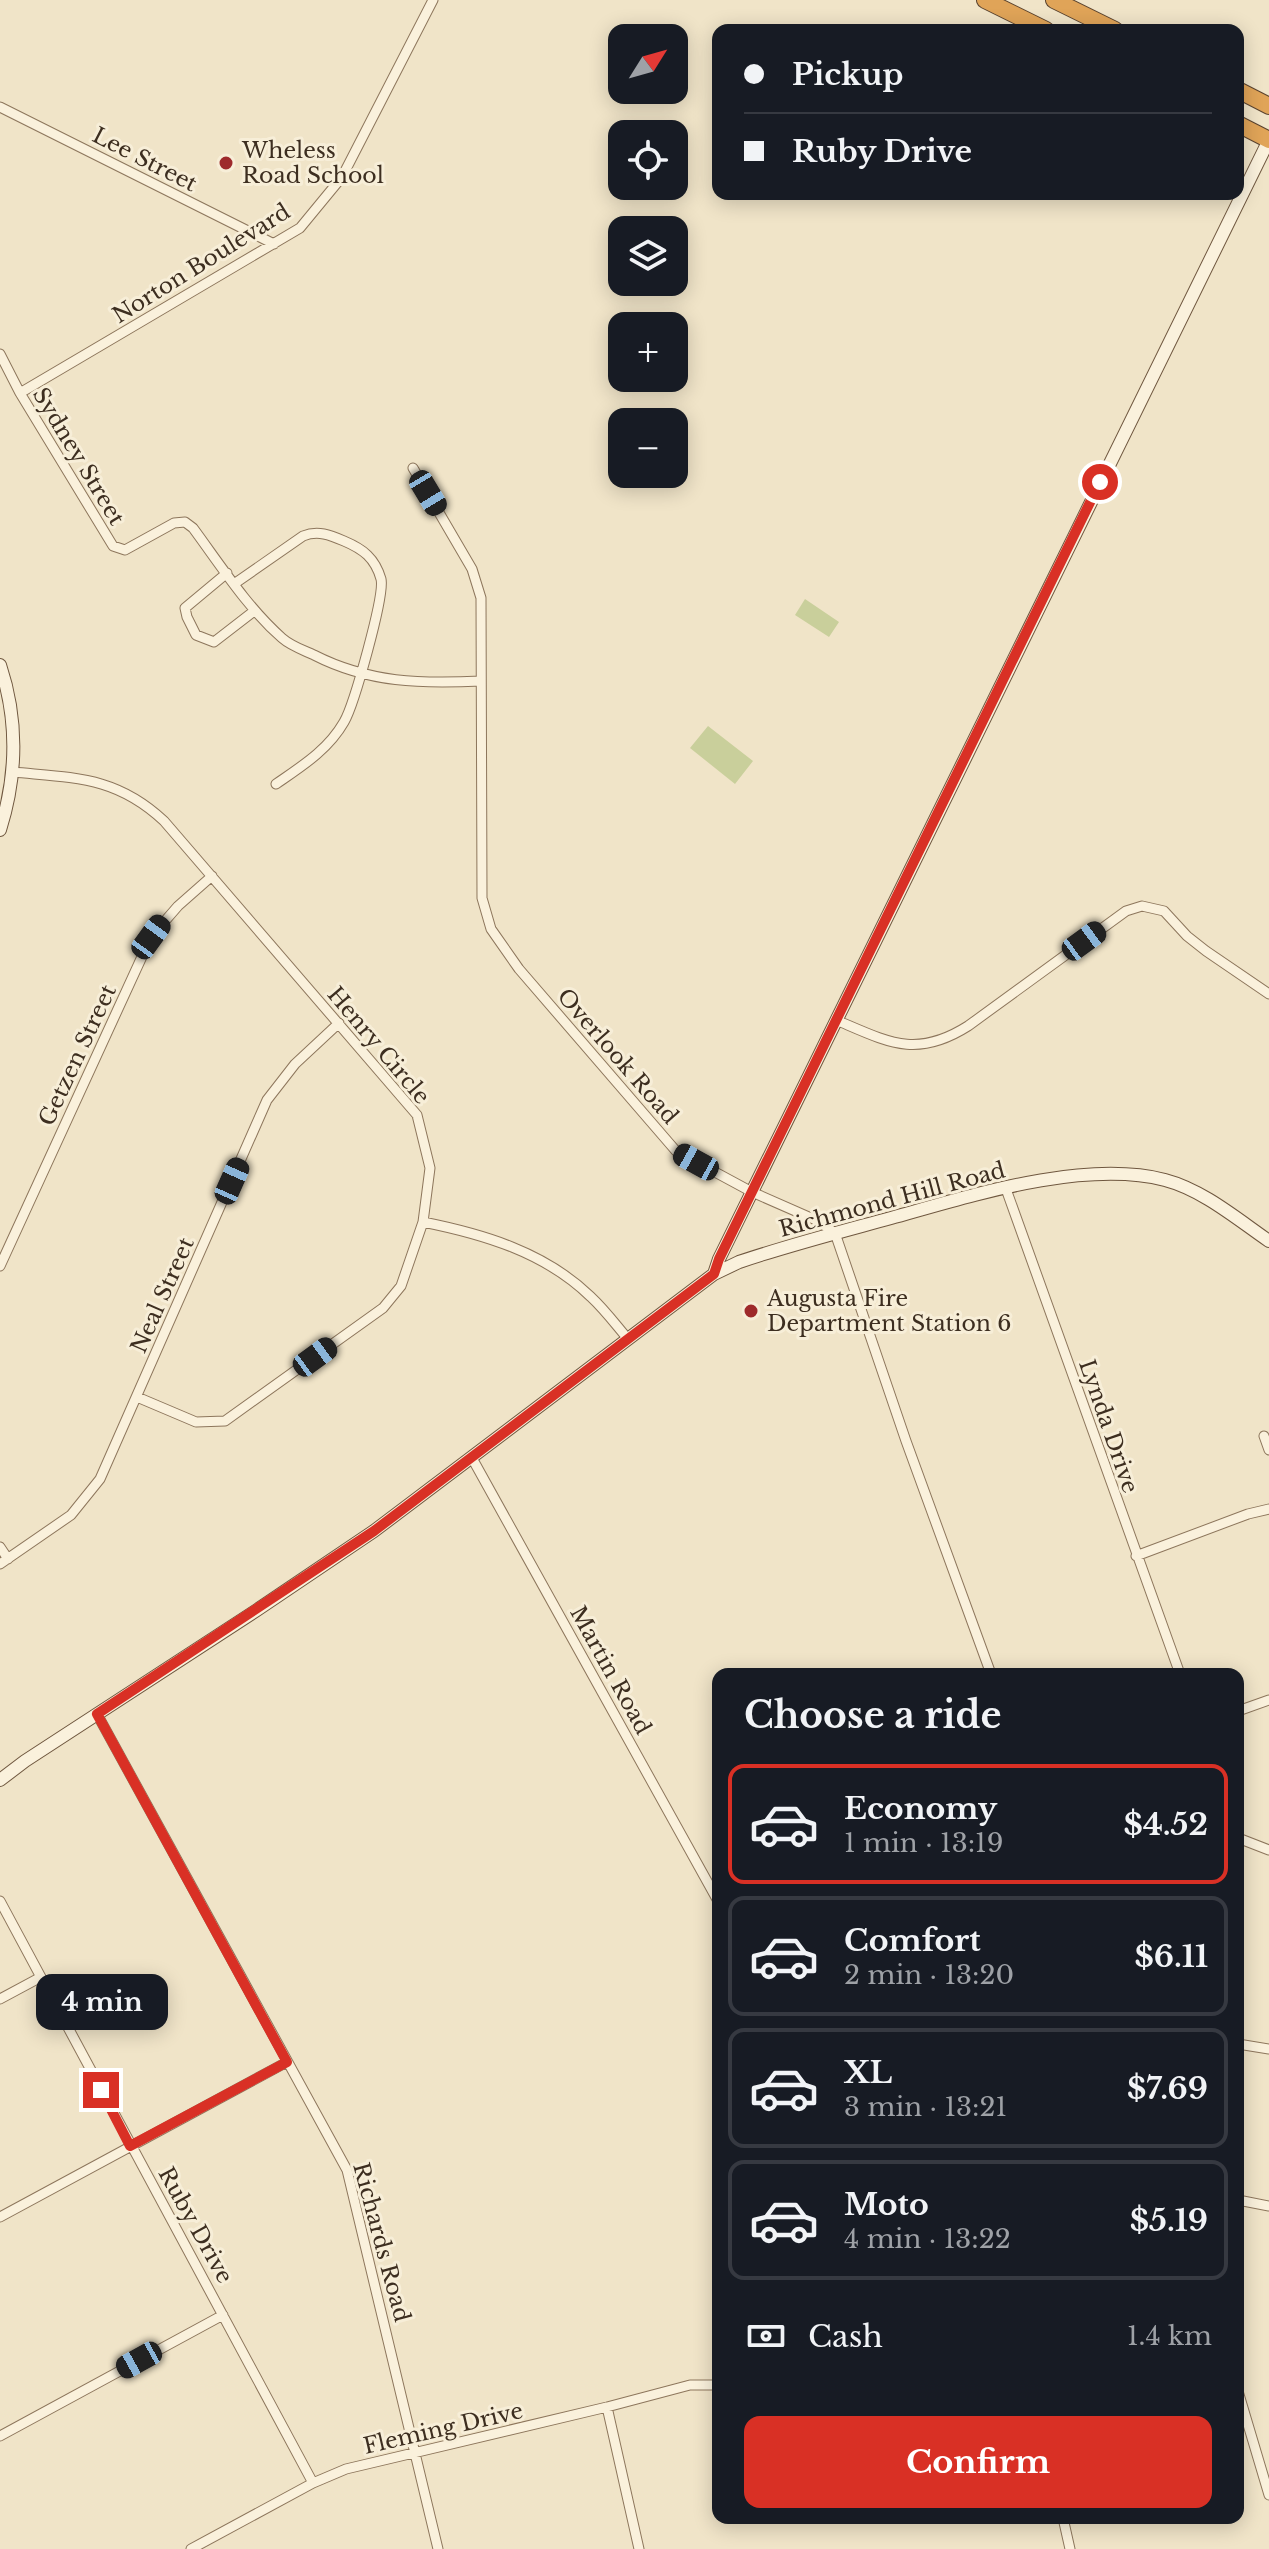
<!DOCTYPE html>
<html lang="en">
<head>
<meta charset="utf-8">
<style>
  :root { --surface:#171b24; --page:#20242c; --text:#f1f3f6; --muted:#9ea1a6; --line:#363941; --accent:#d93025 }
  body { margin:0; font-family:"Libre Baskerville",serif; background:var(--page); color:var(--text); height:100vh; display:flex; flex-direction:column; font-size:30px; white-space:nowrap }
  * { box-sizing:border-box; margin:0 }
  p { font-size:26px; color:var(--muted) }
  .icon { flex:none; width:44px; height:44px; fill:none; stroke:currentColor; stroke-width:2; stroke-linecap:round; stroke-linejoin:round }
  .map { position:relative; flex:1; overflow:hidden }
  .side { position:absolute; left:712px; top:1668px; width:532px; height:856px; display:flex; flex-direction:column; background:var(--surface); border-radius:16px; box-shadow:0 4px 20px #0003 }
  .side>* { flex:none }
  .banner { position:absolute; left:712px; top:24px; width:532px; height:176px; border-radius:16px; box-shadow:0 4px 20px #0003; display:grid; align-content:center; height:176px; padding:0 32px; background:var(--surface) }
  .needle { width:52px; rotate:53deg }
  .buttons { position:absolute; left:608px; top:24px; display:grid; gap:16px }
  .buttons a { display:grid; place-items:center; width:80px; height:80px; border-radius:16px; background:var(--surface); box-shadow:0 4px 20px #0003; font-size:40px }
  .end { position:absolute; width:36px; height:36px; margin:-18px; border:10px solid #d93025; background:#fff; box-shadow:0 0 0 4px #fff }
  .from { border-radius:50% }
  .bubble { position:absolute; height:56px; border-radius:16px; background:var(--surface); box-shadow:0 4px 20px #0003; font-size:26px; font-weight:800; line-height:56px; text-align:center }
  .car { position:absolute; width:24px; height:48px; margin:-24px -12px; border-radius:10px; box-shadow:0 0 6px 2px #0007; background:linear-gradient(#222 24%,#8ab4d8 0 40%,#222 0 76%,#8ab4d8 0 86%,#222 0) }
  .banner b { display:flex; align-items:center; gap:28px; height:76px; font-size:30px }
  .banner b+b { border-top:2px solid var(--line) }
  .banner i { width:20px; height:20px; background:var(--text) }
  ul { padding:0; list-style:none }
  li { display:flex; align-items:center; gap:24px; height:120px; margin:0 16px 12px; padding:0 16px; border:4px solid var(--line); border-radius:16px }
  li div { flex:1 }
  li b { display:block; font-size:30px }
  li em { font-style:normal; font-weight:800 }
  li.on { border-color:var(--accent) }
  li>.icon { width:72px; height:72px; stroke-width:1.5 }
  h2 { padding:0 32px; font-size:36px; line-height:96px }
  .pay { display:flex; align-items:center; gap:20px; height:88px; padding:0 32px; font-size:30px }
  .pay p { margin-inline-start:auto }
  .cta { display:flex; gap:16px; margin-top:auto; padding:16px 32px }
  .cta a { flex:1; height:92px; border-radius:16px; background:var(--accent); color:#fff; font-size:32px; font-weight:800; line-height:92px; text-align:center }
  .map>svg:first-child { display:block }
  .green { fill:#c9cf9b }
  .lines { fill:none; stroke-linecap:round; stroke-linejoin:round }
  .street-casing { stroke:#8d765c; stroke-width:11 }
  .secondary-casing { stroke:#6f573f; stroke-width:14 }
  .highway-casing { stroke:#5b4430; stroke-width:18 }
  .street { stroke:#faf1dc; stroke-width:9 }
  .secondary { stroke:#faf1dc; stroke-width:12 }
  .highway { stroke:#e0a458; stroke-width:16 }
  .route { stroke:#d93025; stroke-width:10 }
  .poi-dot { fill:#9e2a2b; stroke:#f7eed8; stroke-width:3 }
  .labels { text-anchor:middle; stroke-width:6; stroke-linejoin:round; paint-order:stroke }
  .poi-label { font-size:22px; fill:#3d2e20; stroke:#f7eed8; text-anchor:start }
  .street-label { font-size:22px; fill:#3d2e20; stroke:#f7eed8 }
</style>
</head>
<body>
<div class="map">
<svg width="1269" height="2549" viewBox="0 0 1269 2549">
  <rect width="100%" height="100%" fill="#f0e4c8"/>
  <!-- green -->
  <path class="green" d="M805 599 839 622 829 637 795 615Z
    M708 726 753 761 735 784 690 748Z"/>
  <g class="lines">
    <defs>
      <path id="street" d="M0 107 274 244
        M0 354 20 393 113 546 125 550 174 523 185 522 193 528C221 566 247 607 282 638 291 646 303 650 314 655 369 683 421 684 481 681
        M20 393 300 228 342 177 433 0
        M413 468 472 569 481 598 482 898 491 929 519 969 676 1151 752 1192 818 1221 835 1233 906 1441 991 1674
        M227 573 185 608 187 617 196 635 214 642 254 611
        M234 584 303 536C318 530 330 535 344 541 363 549 375 558 381 579 385 595 354 705 344 722 328 750 302 766 276 784
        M13 772C74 778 116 776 164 821L417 1115 430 1168 423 1222 401 1286 383 1308 225 1421 196 1422 137 1397
        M836 1020C888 1042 916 1059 968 1026L1126 911 1142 906 1164 911 1187 936 1206 951 1269 994
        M1006 1189 1180 1674
        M423 1222C483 1234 545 1252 591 1297 605 1310 616 1325 628 1339
        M0 1266 151 937 178 906 212 876
        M1264 1436 1269 1450
        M472 1458 718 1901
        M0 1547 8 1559
        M1136 1556 1248 1514 1269 1509
        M0 1564 71 1515 100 1479 267 1100 295 1064 339 1023
        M1238 1711 1269 1700
        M97 1714 347 2170 438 2549
        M1238 1838 1269 1850
        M0 1901 313 2483
        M0 1999 41 1977
        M1238 2044 1269 2049
        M1238 2200 1269 2206
        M0 2217 287 2062
        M1238 2391 1269 2495
        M607 2407 639 2549
        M0 2436 223 2315
        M1063 2518 1070 2549
        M191 2549 313 2483 346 2469 607 2407 690 2385H718"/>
      <path id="secondary" d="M0 665C18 719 17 776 0 830
        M714 1274 719 1259 1269 140
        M0 1780 25 1761 257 1610 374 1531 714 1274 739 1262C789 1245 840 1232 891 1218 970 1196 1084 1159 1165 1180 1203 1190 1237 1219 1269 1241"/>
      <path id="highway" d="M985 0 1046 30
        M1054 0 1115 30
        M1238 90 1269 106
        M1238 124 1269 140"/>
    </defs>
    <!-- street casing -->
    <use href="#street" class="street-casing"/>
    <!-- secondary casing -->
    <use href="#secondary" class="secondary-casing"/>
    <!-- highway casing -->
    <use href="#highway" class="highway-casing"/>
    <!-- street -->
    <use href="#street" class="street"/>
    <!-- secondary -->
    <use href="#secondary" class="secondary"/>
    <!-- highway -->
    <use href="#highway" class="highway"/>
  </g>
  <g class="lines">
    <!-- route -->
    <path class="route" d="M101 2090 130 2146 287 2062 97 1714 374 1531 714 1274 719 1259 1100 482"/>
  </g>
  <!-- markers -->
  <g class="poi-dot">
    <circle cx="226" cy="163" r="8"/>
    <circle cx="751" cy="1311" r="8"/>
  </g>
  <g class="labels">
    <!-- poi labels -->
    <g class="poi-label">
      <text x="242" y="158">Wheless<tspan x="242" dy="25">Road School</tspan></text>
      <text x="767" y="1306">Augusta Fire<tspan x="767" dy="25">Department Station 6</tspan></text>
    </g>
    <!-- street labels -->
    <g class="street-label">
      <text transform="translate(145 159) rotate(27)" y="8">Lee Street</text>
      <text transform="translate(201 263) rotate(-32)" y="8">Norton Boulevard</text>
      <text transform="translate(79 456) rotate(59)" y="8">Sydney Street</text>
      <text transform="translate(379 1045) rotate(50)" y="8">Henry Circle</text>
      <text transform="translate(77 1055) rotate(-65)" y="8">Getzen Street</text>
      <text transform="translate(618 1056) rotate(49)" y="8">Overlook Road</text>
      <text transform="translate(892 1199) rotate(-15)" y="8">Richmond Hill Road</text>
      <text transform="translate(162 1295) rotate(-66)" y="8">Neal Street</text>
      <text transform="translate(1109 1426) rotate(71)" y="8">Lynda Drive</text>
      <text transform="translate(611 1670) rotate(61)" y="8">Martin Road</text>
      <text transform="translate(196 2225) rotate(61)" y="8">Ruby Drive</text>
      <text transform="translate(382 2242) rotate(75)" y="8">Richards Road</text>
      <text transform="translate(443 2428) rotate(-13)" y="8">Fleming Drive</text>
    </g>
  </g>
</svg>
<div class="buttons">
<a><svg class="needle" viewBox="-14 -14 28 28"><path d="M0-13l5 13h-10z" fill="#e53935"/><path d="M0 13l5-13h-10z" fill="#9ea1a6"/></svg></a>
<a><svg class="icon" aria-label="locate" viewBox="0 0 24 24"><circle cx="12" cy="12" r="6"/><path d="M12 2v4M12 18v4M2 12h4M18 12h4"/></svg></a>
<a><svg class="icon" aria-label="layers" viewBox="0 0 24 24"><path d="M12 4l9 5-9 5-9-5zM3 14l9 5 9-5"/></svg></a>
<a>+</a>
<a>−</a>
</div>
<i class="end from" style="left:1100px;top:482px"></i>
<i class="end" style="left:101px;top:2090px"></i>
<div class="bubble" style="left:36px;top:1974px;width:132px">4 min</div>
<i class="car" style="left:428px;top:493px;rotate:149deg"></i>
<i class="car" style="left:151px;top:937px;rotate:36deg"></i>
<i class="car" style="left:1084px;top:941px;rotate:54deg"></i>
<i class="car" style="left:696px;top:1162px;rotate:299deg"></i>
<i class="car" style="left:232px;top:1181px;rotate:24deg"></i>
<i class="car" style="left:315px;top:1357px;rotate:54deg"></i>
<i class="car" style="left:139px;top:2360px;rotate:241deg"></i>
<div class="banner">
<b><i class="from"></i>Pickup</b>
<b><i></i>Ruby Drive</b>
</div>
<section class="side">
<h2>Choose a ride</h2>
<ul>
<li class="on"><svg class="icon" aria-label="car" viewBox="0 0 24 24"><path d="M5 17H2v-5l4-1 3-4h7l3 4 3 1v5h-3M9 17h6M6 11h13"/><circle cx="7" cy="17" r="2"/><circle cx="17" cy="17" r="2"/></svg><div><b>Economy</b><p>1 min · 13:19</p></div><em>$4.52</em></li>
<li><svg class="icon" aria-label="car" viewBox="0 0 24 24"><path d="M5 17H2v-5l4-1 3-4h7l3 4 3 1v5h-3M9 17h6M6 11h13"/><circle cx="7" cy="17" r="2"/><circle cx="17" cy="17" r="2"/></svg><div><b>Comfort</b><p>2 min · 13:20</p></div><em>$6.11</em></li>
<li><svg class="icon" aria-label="car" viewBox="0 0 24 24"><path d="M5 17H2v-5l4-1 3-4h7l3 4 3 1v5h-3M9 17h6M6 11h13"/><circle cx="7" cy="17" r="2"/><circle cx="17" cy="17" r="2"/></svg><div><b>XL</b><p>3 min · 13:21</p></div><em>$7.69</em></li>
<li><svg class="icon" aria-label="car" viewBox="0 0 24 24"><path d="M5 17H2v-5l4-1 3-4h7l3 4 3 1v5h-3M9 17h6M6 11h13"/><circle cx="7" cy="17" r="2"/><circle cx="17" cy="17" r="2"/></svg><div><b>Moto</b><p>4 min · 13:22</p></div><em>$5.19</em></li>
</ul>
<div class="pay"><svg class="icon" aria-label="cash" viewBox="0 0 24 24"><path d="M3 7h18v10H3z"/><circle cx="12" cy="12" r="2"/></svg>Cash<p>1.4 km</p></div>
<div class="cta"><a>Confirm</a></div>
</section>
</div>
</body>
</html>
